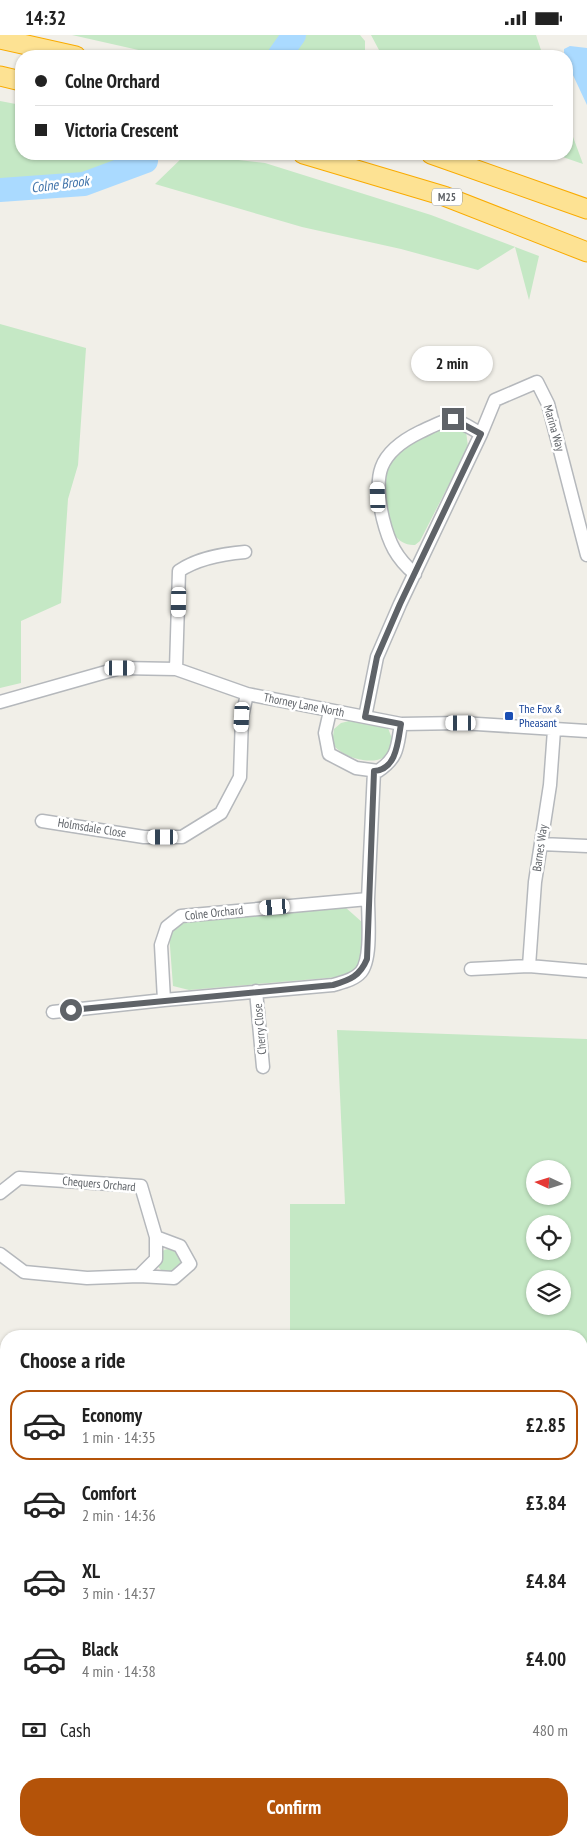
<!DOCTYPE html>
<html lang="en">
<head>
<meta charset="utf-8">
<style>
  :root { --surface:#fff; --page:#f2f2f2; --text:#222; --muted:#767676; --line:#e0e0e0; --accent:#b45309 }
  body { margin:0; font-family:"PT Sans Narrow",sans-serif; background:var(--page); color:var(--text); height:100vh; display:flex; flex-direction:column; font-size:19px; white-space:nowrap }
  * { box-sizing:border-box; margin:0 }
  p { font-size:16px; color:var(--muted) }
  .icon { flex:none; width:28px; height:28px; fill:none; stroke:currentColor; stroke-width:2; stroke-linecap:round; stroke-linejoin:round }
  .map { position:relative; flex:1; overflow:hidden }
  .drawer { position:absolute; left:0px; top:1295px; width:588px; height:516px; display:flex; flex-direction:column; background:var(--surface); border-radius:20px 20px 0 0; box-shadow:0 1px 4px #0004 }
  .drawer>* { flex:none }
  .guide { position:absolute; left:15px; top:15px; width:558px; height:110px; border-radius:20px; box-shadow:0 1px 4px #0004; display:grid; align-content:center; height:110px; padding:0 20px; background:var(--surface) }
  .needle { width:32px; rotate:274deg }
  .tools { position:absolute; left:526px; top:1125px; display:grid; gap:10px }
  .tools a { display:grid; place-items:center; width:45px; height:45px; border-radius:50%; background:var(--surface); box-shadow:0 1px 4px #0004; font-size:25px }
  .end { position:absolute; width:22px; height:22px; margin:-11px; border:6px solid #5f6368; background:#fff; box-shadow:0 0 0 2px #fff }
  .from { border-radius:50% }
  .bubble { position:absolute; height:35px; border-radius:18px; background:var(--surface); box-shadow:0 1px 4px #0004; font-size:16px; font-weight:700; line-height:35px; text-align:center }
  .car { position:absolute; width:15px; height:30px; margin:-15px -8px; border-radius:6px; box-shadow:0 0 4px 1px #0007; background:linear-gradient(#fff 24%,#345 0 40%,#fff 0 76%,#345 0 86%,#fff 0) }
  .guide b { display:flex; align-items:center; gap:18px; height:48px; font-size:19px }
  .guide b+b { border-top:1px solid var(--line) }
  .guide i { width:12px; height:12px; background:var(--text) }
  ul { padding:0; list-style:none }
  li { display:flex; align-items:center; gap:15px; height:70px; margin:0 10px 8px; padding:0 10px; border:2px solid transparent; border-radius:20px }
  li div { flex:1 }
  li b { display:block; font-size:19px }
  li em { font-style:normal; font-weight:700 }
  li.selected { border-color:var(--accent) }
  li>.icon { width:45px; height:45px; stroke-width:1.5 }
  h2 { padding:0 20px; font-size:22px; line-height:60px }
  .pay { display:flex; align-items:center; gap:12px; height:55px; padding:0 20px; font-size:19px }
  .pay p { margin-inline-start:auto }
  .button { display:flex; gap:10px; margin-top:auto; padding:10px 20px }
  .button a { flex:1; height:58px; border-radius:20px; background:var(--accent); color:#fff; font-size:20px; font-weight:700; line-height:58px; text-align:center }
  .status { display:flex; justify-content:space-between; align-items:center; height:35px; padding:0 25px; background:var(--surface); direction:ltr }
  .status svg { height:14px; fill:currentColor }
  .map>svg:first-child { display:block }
  .green { fill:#c5e8c5; fill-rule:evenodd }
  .water { fill:#aadaff }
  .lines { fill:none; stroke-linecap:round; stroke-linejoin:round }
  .river { stroke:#aadaff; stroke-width:24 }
  .minor-casing { stroke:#b5b8bc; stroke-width:15 }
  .highway-casing { stroke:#f9ab00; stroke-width:21 }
  .minor { stroke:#fff; stroke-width:12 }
  .highway { stroke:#fde293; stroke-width:19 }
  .route { stroke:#5f6368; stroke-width:6 }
  .transit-dot { fill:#1a4fb4; stroke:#fff; stroke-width:2 }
  .labels { text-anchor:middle; stroke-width:5; stroke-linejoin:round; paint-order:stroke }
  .shield { fill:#fff; stroke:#8f9295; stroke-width:1 }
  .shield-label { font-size:11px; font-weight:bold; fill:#5f6368 }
  .street-label { font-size:12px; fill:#5f6368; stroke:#fff }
  .transit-label { font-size:12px; fill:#164399; stroke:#fff; text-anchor:start }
  .water-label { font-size:14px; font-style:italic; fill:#4174aa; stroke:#fff }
</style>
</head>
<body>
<div class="status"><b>14:32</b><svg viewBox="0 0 49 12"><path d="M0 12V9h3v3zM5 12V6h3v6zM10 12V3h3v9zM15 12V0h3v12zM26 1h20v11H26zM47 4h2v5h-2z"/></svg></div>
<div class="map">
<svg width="587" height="1811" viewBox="0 0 587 1811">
  <rect width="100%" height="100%" fill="#f1efe8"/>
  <!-- green -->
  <path class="green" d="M72 0H281L269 21H165Z
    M303 0H360L365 6V21H299L297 18 288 17Z
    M371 0H536L543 21H380L379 15Z
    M0 66 21 70V119H129L130 121 105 139 0 153Z
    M566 83 583 129 554 119H566Z
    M186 119 265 128 431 180 539 221 529 265 515 212 478 235 401 214 302 192 155 149Z
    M0 289 86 313 78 430 68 464 61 568 21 586V648L0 653Z
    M445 390H453L466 396 468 412 420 506 415 510C382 512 378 449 389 428 398 408 427 399 445 390Z
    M349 686 388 693 394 709C391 713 390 719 385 722 370 731 341 722 332 708L334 694 341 688Z
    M345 872 363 888 360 930 350 941 189 955 173 951 169 898 186 886Z
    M337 995 587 1004V1811H0V1766H6V1805H581V1301H290V1169H345ZM535 1134H562V1161H535ZM535 1189H562V1216H535ZM535 1244H562V1271H535Z
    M157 1226a12 12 0 1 1 24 0a12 12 0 1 1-24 0Z"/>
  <!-- water -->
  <path class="water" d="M281 0H303L287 17 273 14Z
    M570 11 587 13V70L564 21V14Z"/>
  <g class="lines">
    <!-- river -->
    <path class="river" d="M279 21 294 0
      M0 155 84 149 146 126"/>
    <defs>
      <path id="minor" d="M415 539C396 523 389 508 383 484 373 441 377 418 420 397 452 382 450 380 481 399
        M176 634 179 536C198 523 222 519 245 517
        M0 667 120 633 176 634 247 659 401 689 461 688 587 696
        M330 676 325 698 329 719 356 733 378 736C399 722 397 711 401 689
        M365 682 377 622 400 569 481 399 495 365 537 347 548 369 587 520
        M42 786 144 802H182L221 778 240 742 242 682 247 659
        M541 809 587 811
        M368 864C368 882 372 924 361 937 354 945 343 947 333 950L164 965 161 910 167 892 181 881Z
        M368 864 374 736
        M529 931 535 847 550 750 554 695
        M471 934 529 931 587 936
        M256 956 263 1032
        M53 977 164 965
        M0 1158 19 1143 141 1151 156 1202V1224L139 1241 87 1243 24 1237 0 1219
        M139 1241 174 1243 190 1229 180 1211 156 1202
        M0 1461H6
        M5 1631 6 1684"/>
      <path id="highway" d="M0 4 76 21
        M0 41 21 46
        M303 119 444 161 587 217
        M431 119 587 174"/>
    </defs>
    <!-- minor casing -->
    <use href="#minor" class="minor-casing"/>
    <!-- highway casing -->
    <use href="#highway" class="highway-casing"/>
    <!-- minor -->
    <use href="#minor" class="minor"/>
    <!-- highway -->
    <use href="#highway" class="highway"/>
  </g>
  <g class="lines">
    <!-- route -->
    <path class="route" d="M71 975 333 950C350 945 360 941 367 924L374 736C397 735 398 705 401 689L365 682 377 622 400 569 481 399 453 384"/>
  </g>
  <!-- markers -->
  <rect class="transit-dot" x="504" y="676" width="10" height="10" rx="2.5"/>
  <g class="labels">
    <!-- shield labels -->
    <rect class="shield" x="432" y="153.5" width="30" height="17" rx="4"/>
    <g class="shield-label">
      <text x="447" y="166">M25</text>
    </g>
    <!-- street labels -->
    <g class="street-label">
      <text transform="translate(554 393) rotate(74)" y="4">Marina Way</text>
      <text transform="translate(304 670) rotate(11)" y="4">Thorney Lane North</text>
      <text transform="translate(92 793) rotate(9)" y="4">Holmsdale Close</text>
      <text transform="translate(540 813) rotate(-82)" y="4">Barnes Way</text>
      <text transform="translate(214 878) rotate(-6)" y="4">Colne Orchard</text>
      <text transform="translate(260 994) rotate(-95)" y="4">Cherry Close</text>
      <text transform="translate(99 1149) rotate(5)" y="4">Chequers Orchard</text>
    </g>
    <!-- transit labels -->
    <g class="transit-label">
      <text x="519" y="678">The Fox &amp;<tspan x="519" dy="14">Pheasant</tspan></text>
    </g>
    <!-- water labels -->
    <g class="water-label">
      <text transform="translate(60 149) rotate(-7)" y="5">Colne Brook</text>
    </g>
  </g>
</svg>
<div class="tools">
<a><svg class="needle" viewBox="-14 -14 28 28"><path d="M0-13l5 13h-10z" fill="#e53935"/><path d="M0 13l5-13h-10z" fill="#767676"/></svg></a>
<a><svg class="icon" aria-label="locate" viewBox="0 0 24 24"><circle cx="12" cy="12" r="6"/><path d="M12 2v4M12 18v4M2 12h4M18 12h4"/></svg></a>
<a><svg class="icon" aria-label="layers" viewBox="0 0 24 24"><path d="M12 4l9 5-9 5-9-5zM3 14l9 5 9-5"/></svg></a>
</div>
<i class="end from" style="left:71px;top:975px"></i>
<i class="end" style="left:453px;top:384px"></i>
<div class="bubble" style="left:411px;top:311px;width:82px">2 min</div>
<i class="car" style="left:378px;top:462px;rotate:358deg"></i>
<i class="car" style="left:179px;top:567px;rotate:181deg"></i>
<i class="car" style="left:120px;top:633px;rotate:90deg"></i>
<i class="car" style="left:242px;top:682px;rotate:183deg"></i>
<i class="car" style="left:461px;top:688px;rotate:270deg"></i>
<i class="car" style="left:163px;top:802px;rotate:270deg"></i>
<i class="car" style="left:275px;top:872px;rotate:265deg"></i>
<div class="guide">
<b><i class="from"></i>Colne Orchard</b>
<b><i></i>Victoria Crescent</b>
</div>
<section class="drawer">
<h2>Choose a ride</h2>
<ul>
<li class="selected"><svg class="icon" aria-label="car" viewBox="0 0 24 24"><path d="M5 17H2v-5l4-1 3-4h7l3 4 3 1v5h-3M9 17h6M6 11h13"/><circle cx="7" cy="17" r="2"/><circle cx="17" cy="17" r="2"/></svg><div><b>Economy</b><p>1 min · 14:35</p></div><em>£2.85</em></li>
<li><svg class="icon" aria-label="car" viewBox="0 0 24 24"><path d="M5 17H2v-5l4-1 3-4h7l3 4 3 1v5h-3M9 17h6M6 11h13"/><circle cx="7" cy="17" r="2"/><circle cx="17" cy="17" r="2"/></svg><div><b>Comfort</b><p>2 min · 14:36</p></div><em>£3.84</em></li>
<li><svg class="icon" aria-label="car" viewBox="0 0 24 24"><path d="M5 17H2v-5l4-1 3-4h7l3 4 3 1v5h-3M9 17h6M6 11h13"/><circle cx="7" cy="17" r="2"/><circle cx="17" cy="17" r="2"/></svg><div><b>XL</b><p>3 min · 14:37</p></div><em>£4.84</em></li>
<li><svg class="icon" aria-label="car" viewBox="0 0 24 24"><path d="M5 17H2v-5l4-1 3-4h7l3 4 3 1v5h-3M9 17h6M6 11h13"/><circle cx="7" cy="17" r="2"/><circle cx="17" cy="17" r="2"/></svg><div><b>Black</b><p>4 min · 14:38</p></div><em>£4.00</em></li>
</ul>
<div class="pay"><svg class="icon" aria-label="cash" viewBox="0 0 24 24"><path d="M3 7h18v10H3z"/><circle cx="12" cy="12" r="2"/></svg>Cash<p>480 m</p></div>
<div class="button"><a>Confirm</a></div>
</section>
</div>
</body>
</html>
